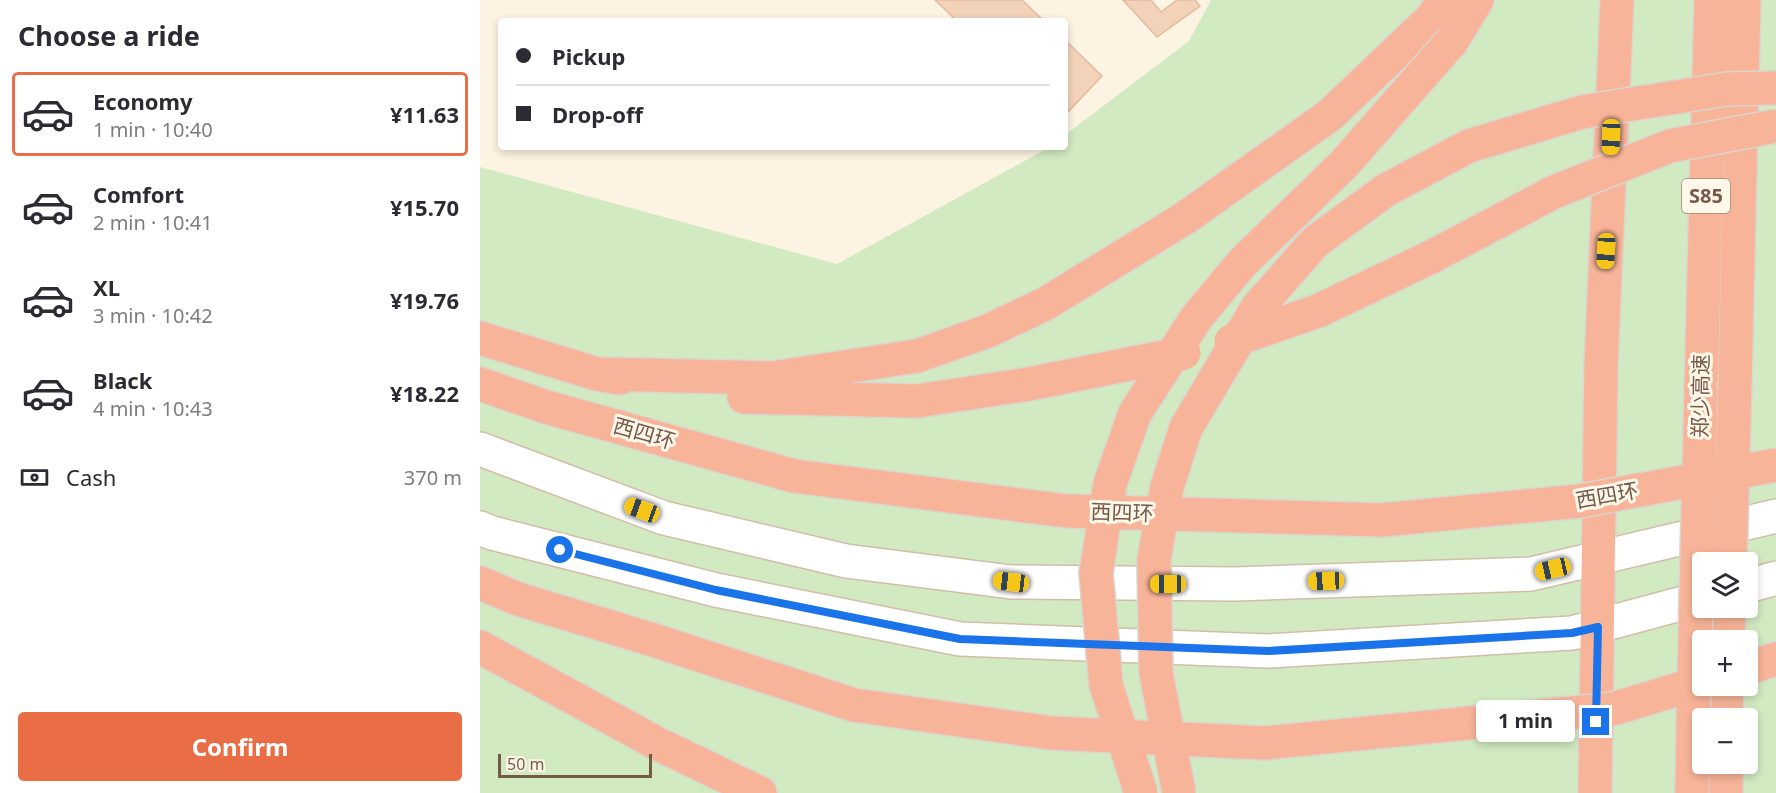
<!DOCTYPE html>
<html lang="en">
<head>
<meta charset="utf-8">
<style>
  :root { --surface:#fff; --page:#f2f2f3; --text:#2b2b33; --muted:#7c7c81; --line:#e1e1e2; --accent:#e96e45 }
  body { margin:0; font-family:"Noto Sans","Noto Sans SC",sans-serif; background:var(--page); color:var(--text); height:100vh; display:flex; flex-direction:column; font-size:22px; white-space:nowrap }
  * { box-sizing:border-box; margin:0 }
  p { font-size:20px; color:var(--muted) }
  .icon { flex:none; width:33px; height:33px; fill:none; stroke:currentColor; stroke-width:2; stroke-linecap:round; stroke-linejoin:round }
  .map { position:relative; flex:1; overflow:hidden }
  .side { display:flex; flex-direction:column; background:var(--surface); width:480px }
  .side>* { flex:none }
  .hud { position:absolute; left:18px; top:18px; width:570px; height:132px; border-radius:6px; box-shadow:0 3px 9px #0003; display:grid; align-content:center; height:132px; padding:0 18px; background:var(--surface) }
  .buttons { position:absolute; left:1212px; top:552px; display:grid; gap:12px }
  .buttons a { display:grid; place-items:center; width:66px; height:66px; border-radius:6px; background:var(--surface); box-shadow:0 3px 9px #0003; font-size:30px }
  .scale { position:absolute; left:18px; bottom:15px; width:154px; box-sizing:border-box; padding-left:6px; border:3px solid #755a48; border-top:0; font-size:16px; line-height:21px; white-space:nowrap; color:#755a48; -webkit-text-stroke:4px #fff7e9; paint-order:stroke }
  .end { position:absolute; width:27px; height:27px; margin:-14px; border:8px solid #1a73e8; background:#fff; box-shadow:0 0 0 3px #fff }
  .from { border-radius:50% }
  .bubble { position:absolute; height:42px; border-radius:6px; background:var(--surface); box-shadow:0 3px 9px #0003; font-size:20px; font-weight:700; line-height:42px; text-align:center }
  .car { position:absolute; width:18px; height:36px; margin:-18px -9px; border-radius:8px; box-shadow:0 0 4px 2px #0007; background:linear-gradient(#f5c518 24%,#345 0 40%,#f5c518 0 76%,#345 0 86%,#f5c518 0) }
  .hud b { display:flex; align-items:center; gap:21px; height:57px; font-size:22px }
  .hud b+b { border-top:2px solid var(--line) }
  .hud i { width:15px; height:15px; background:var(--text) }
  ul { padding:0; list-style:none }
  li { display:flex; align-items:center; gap:18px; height:84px; margin:0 12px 9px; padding:0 6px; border:3px solid transparent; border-radius:6px }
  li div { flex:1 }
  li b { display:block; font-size:22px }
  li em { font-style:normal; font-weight:700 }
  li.on { border-color:var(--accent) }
  li>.icon { width:54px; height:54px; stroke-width:1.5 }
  h2 { padding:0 18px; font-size:27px; line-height:72px }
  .pay { display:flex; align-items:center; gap:15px; height:66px; padding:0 18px; font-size:22px }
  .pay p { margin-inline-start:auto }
  .cta { display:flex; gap:12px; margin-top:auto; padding:12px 18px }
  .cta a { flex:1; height:69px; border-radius:6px; background:var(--accent); color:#fff; font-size:24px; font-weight:700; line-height:69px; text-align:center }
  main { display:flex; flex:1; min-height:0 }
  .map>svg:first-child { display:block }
  .green { fill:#d1eac1; fill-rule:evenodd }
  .building { fill:#f3d2ba; stroke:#e5b99a; stroke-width:1.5 }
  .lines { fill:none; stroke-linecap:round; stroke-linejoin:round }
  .secondary-casing { stroke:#d3bda9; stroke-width:36 }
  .highway-casing { stroke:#dbd4cf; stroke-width:36 }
  .secondary { stroke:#fff; stroke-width:33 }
  .highway { stroke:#f8b498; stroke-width:33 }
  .highway-bridge-casing { stroke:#dbd4cf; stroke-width:36; stroke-linecap:butt }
  .highway-bridge { stroke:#f8b498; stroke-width:33 }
  .route { stroke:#1a73e8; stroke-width:8 }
  .labels { text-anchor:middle; stroke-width:6; stroke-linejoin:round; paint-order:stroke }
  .shield { fill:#fff7e9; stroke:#9e8978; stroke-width:1.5 }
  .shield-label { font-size:20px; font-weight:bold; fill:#755a48 }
  .street-label { font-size:21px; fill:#755a48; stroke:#fff7e9 }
</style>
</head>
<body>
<main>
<section class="side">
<h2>Choose a ride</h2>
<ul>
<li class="on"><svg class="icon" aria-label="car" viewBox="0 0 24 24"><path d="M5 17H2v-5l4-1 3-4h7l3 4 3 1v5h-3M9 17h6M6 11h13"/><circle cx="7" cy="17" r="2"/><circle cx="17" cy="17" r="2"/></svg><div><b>Economy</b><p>1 min · 10:40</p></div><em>¥11.63</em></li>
<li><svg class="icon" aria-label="car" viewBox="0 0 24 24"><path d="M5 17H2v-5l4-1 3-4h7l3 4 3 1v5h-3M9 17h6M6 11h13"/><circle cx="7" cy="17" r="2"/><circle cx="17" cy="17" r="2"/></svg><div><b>Comfort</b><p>2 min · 10:41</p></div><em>¥15.70</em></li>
<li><svg class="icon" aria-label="car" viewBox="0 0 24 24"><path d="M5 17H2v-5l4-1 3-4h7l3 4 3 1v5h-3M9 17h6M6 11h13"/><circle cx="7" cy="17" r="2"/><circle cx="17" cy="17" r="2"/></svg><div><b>XL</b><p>3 min · 10:42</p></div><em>¥19.76</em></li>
<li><svg class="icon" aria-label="car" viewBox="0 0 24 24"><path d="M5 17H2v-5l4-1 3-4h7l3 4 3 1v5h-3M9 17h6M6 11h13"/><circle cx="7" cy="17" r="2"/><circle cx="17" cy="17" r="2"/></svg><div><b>Black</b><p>4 min · 10:43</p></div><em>¥18.22</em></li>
</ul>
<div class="pay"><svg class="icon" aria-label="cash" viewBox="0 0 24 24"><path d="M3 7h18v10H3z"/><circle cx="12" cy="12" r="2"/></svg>Cash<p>370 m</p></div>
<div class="cta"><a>Confirm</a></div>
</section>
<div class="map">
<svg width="1296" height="793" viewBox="0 0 1296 793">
  <rect width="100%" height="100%" fill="#fdf3e3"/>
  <!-- green -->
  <path class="green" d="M731 0H1296V793H0V167L357 264 570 147H585V135L709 41ZM1222 562H1268V608H1222ZM1222 640H1268V686H1222ZM1222 718H1268V764H1222Z"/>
  <!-- building -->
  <path class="building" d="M455 0H542L564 21H477Z
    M643 0H671L681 12 697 0H715L720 6 677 37Z
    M585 40 622 76 585 115Z"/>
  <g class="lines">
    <defs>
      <path id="secondary" d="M0 449 184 518 366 561 531 582 755 584 1051 574 1296 516
        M0 528 12 533 236 590 480 639 788 651 1092 633 1222 598
        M1268 586 1296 578"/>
      <path id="highway" d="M972 41 997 0
        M0 338 117 374 140 378
        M117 374 292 378 437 356 508 331 565 304 705 218 850 115 951 19 965 0
        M1255 382 1264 0
        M0 384 66 407 314 476
        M1221 391 1231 0
        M264 397 437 401 549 384
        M0 583 38 599 170 639
        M1248 640 1249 608
        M0 647 180 745 280 793
        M1268 668 1296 659
        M1246 718 1247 686
        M1115 793 1121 365 1137 0
        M1212 793 1213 725
        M1246 793V764"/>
    </defs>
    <!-- secondary casing -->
    <use href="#secondary" class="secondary-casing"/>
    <!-- highway casing -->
    <use href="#highway" class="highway-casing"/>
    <!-- secondary -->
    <use href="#secondary" class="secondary"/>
    <!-- highway -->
    <use href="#highway" class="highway"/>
    <defs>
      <path id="highway-bridge" d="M751 341 838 311 953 256 1074 192 1190 146 1296 126
        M549 384 704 353
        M314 476 586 511 902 520 1100 501 1296 465
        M1250 562 1255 382
        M170 639 374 705 571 733 785 743 1133 709 1222 682
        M1213 725 1221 391
        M661 793 626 685 616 573 630 484 655 413 717 317 763 262 864 164 972 41
        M699 793 676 673 674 559 687 487 706 428 777 308 835 242 906 190 989 146 1102 112 1247 89 1296 88"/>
    </defs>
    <!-- highway-bridge casing -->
    <use href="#highway-bridge" class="highway-bridge-casing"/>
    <!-- highway-bridge -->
    <use href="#highway-bridge" class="highway-bridge"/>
  </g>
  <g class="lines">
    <!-- route -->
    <path class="route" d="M80 550 236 590 480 639 788 651 1092 633 1118 627 1116 722"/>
  </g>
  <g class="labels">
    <!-- shield labels -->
    <rect class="shield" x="1202" y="179" width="48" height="34" rx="4.5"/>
    <g class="shield-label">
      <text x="1226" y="203">S85</text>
    </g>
    <!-- street labels -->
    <g class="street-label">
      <text transform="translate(1221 396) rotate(-89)" y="7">郑少高速</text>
      <text transform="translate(164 434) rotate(16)" y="7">西四环</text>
      <text transform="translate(1127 496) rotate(-10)" y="7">西四环</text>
      <text transform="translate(642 513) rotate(2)" y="7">西四环</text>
    </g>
  </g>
</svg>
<div class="buttons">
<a><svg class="icon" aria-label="layers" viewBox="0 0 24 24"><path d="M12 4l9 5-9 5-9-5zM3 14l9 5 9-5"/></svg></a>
<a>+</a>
<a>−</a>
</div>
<div class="scale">50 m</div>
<i class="end from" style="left:80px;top:550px"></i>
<i class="end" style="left:1116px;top:722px"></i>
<div class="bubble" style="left:996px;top:700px;width:99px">1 min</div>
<i class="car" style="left:1131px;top:137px;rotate:182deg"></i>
<i class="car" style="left:1126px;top:251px;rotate:183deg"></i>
<i class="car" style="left:162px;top:510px;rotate:290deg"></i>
<i class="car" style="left:1073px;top:569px;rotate:257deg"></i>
<i class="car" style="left:846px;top:581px;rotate:268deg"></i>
<i class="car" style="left:531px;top:582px;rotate:277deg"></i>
<i class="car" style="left:688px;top:584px;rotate:270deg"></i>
<div class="hud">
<b><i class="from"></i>Pickup</b>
<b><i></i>Drop-off</b>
</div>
</div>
</main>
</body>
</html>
